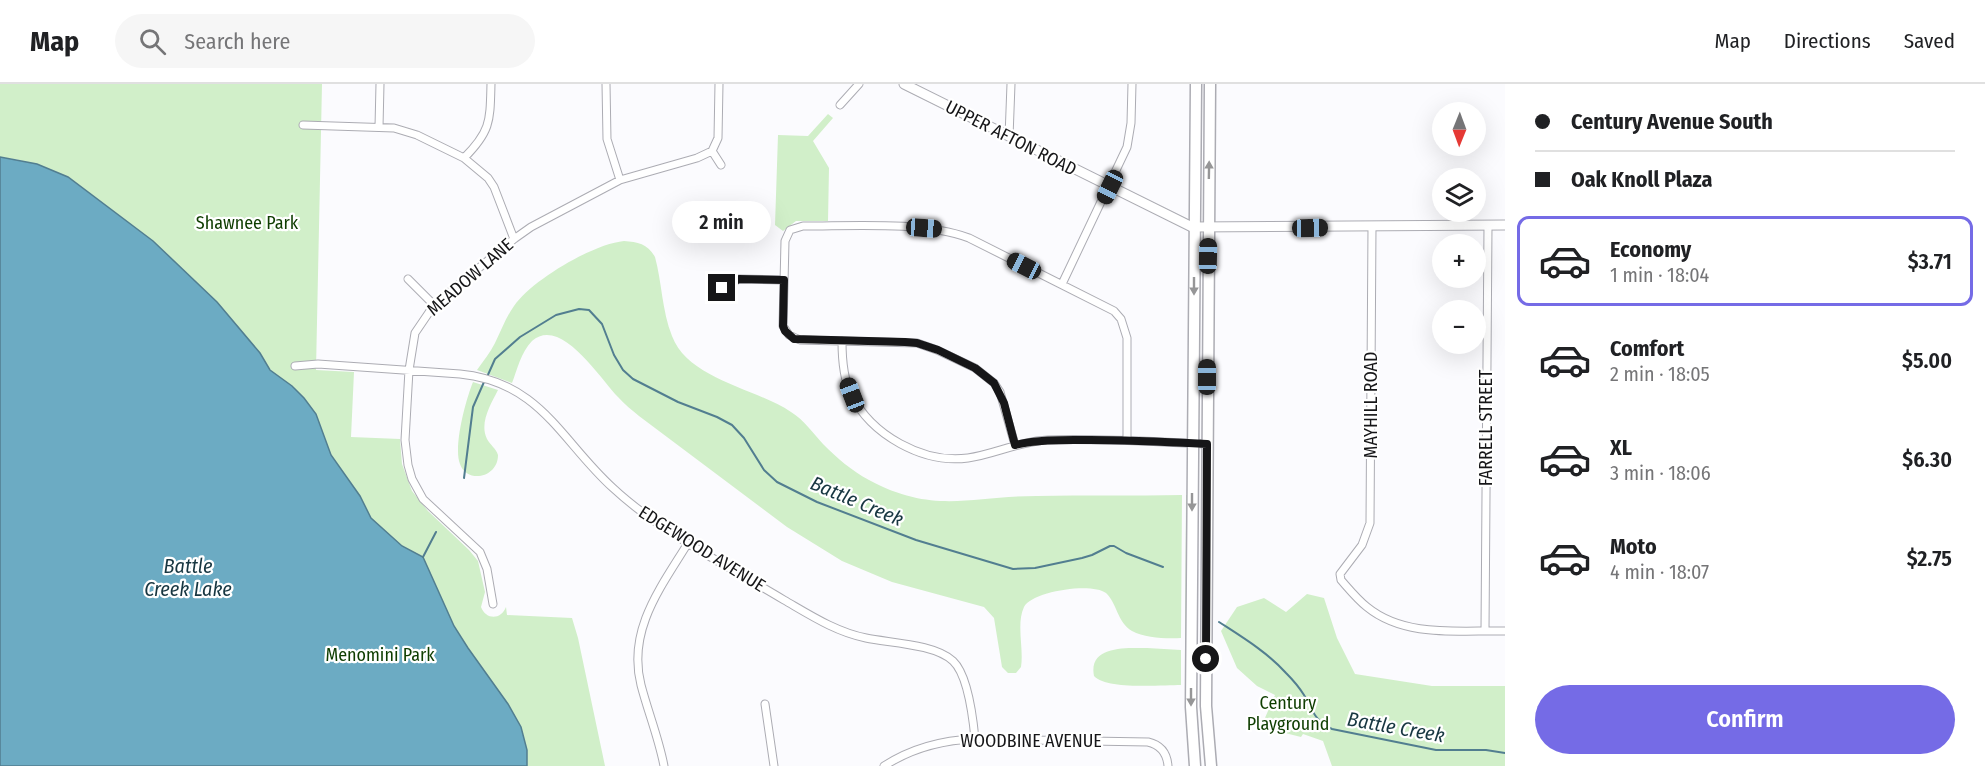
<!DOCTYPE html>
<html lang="en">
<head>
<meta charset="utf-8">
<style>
  :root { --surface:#fff; --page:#f6f6f6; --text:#202124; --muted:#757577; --line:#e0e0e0; --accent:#756be6 }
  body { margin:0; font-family:"Fira Sans Condensed",sans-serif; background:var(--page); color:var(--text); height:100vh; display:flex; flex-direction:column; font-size:22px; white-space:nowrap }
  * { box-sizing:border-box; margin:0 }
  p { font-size:20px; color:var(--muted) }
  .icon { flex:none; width:33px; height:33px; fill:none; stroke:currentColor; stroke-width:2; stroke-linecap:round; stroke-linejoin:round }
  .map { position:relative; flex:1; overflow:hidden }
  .details { display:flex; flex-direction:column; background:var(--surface); width:480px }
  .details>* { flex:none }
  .banner { display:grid; align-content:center; height:132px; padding:0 30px; background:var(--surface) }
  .needle { width:39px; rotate:181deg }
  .buttons { position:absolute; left:1432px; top:18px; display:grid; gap:12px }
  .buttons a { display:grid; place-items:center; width:54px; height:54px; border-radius:50%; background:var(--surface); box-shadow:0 6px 24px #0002; font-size:30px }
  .end { position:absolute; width:27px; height:27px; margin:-14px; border:8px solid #161618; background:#fff; box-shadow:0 0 0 3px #fff }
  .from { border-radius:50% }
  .bubble { position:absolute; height:42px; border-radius:21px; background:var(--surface); box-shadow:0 6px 24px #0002; font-size:20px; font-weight:600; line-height:42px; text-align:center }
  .car { position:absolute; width:18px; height:36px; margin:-18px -9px; border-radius:8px; box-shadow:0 0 4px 2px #0007; background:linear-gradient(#222 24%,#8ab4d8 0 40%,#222 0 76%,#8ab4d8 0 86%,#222 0) }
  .banner b { display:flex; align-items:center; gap:21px; height:57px; font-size:22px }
  .banner b+b { border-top:2px solid var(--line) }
  .banner i { width:15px; height:15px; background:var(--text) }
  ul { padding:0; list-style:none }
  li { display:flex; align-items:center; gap:18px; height:90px; margin:0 12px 9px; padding:0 18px; border:3px solid transparent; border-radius:12px }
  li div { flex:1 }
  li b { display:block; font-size:22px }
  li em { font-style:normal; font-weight:600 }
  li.selected { border-color:var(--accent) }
  li>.icon { width:54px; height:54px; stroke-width:1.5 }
  .primary-button { display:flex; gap:12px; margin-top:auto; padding:12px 30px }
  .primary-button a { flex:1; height:69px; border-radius:36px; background:var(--accent); color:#fff; font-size:24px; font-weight:600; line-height:69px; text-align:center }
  header { display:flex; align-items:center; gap:36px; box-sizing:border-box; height:84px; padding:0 30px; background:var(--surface); border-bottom:2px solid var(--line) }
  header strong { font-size:28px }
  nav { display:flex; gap:33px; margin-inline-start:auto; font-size:21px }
  .search { width:420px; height:54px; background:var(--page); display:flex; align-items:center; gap:15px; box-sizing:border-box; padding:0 21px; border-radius:33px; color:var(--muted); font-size:22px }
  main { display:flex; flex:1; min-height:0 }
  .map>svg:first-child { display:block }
  .green { fill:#d1efc9 }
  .water { fill:#6cabc3; stroke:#527e90; stroke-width:1.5 }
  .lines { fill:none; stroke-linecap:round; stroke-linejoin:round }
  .stream { stroke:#527e90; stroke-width:2 }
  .minor-casing { stroke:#acacb3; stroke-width:9 }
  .tertiary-casing { stroke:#acacb3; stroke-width:11 }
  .secondary-casing { stroke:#acacb3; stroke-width:13 }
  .minor { stroke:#fff; stroke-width:7 }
  .tertiary { stroke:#fff; stroke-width:9 }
  .secondary { stroke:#fff; stroke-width:10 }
  .oneway { fill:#969697 }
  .route { stroke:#161618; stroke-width:8 }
  .labels { text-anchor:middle; stroke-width:4.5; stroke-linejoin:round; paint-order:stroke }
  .street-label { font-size:18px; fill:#161618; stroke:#fff }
  .park-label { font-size:18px; fill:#0e3d00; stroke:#fff }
  .water-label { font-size:20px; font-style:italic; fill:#173641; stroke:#fff }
</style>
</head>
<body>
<header>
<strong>Map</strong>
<div class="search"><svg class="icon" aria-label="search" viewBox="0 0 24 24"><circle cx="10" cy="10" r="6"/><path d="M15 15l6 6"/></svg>Search here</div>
<nav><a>Map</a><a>Directions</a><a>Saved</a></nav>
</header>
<main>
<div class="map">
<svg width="1505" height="682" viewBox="0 0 1505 682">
  <rect width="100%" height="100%" fill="#fbfbfe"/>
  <!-- green -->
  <path class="green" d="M0 0H322L316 286 354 288 351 353 400 355 402 380 412 407 428 427 469 466 478 477 485 508 481 523C486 536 501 536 506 523L507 531 572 534 578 554 605 682H268L274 290 217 218 153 157 68 93 19 76 0 73Z
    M828 30 833 34 813 57 829 84 828 137H796L783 147 775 141 778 51 808 52Z
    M624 157C638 158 648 160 655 173 662 199 662 227 672 252 688 295 755 304 791 328 804 336 813 349 823 360 837 374 852 387 869 396 934 431 971 412 1037 412 1086 411 1134 412 1182 411L1181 554C1167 555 1145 554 1132 547 1117 538 1117 519 1106 509 1092 498 1032 507 1024 523 1016 540 1024 564 1021 583L1016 589H1008L1002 583 994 534 984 523 892 498 842 477 787 443 639 332C632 326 624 320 618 313 601 296 561 231 532 257 521 268 517 286 512 299L477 286C483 277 490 269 495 259 501 247 506 233 514 222 532 196 593 160 624 157Z
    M473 298 498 306C491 320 479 339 487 355 490 361 496 364 498 371 498 394 467 400 460 380 453 363 466 315 473 298Z
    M1186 411H1188L1187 554 1185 556Z
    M1307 510 1324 514 1337 554 1355 590 1432 602H1505V682H1332L1323 657 1303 650 1301 653 1261 643 1275 611 1257 602 1237 584 1221 547 1237 523 1264 514 1286 528Z
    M1147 564 1181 566V601C1162 601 1107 606 1094 592 1088 561 1127 564 1147 564Z"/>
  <!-- water -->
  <path class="water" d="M0 73 37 80 68 93 153 157 217 218 260 269 270 286 292 302 304 314 316 330 331 371 360 412 371 434 402 462 423 473 454 542 468 564 508 620 521 643 527 666V682H0Z"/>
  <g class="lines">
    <!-- stream -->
    <path class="stream" d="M487 293 495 275 520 253 556 231 579 225 589 226 602 240 614 271 623 286 633 295 678 318 717 333 732 341 744 354 764 386 777 398 817 418 916 456 1013 485 1035 484 1082 474 1092 471 1110 462H1114L1126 469 1163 483
      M464 394 473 323 484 298
      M423 473 436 448
      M1219 538C1242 553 1267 568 1286 589 1292 595 1299 603 1304 611 1313 627 1314 636 1332 645L1436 666H1486L1505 669"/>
    <defs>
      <path id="minor" d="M606 0 607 55 620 96
        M840 21 859 0
        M303 41 394 44 417 51 464 74 488 94 494 103 514 155
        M379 43 380 0
        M1009 53 1011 0
        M712 67 721 81
        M464 74C491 47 490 37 491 0
        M1372 143 1370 439 1362 461 1340 490 1341 496C1349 505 1357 515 1367 523 1405 554 1459 546 1505 547
        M408 195 434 221
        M1062 200 1127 63 1131 39 1132 0
        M722 204 739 195 784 196
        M842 257C842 275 843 294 851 310 871 351 923 380 968 374 995 370 1020 357 1048 356 1101 354 1154 358 1207 360
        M295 282 318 280 460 290C541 298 561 357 613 404 642 431 675 452 709 472 734 487 759 501 784 516 810 531 836 548 866 554 890 559 935 560 953 577 968 591 973 634 975 655
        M1015 361 1000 308 994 299 975 284 937 266 917 259 800 256 789 251 783 242 785 157 790 146 803 142C854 142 922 137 969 154L1114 227 1121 235 1127 254V356
        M493 520 487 485 480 468 423 415 412 395 408 381 405 356 409 286 415 249 434 221 514 155 531 143 620 96 697 74 712 67 718 54 719 0
        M1485 547 1488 142
        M765 620 774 682
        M664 682C659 655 648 628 641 601 627 546 661 503 688 459
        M884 682C912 664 943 656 975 655L1148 658C1161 661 1167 669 1168 682"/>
      <path id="tertiary" d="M904 0 1192 143 1505 141"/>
      <path id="secondary" d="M1210 0 1206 622 1211 682
        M1195 682 1191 623 1196 0"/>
    </defs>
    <!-- minor casing -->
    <use href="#minor" class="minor-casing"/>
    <!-- tertiary casing -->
    <use href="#tertiary" class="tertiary-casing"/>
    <!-- secondary casing -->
    <use href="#secondary" class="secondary-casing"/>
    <!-- minor -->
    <use href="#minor" class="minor"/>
    <!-- tertiary -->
    <use href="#tertiary" class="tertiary"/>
    <!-- secondary -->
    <use href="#secondary" class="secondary"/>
  </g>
  <!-- one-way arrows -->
  <defs><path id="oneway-solid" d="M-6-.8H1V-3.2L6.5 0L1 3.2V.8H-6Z" transform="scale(1.5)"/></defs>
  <g class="oneway">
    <use href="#oneway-solid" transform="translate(1209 86) rotate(-89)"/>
    <use href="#oneway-solid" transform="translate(1194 202) rotate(90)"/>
    <use href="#oneway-solid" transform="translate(1192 418) rotate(90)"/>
    <use href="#oneway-solid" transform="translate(1191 613) rotate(90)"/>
  </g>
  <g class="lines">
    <!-- route -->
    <path class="route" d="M722 204 739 195 784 196 783 242 785 247 794 255 905 258 917 259 938 266 975 284 994 299 1004 319 1015 361C1040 355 1064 356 1090 356 1129 356 1168 358 1207 360L1206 575"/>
  </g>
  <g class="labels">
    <!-- street labels -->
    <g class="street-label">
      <text transform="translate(1011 54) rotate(27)" y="6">UPPER AFTON ROAD</text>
      <text transform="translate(470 193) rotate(-41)" y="6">MEADOW LANE</text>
      <text transform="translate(1371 321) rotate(-90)" y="6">MAYHILL ROAD</text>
      <text transform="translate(1486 344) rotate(-90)" y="6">FARRELL STREET</text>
      <text transform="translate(702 465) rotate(32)" y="6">EDGEWOOD AVENUE</text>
      <text x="1031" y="663">WOODBINE AVENUE</text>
    </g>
    <!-- park labels -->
    <g class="park-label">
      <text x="247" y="145">Shawnee Park</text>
      <text x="380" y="577">Menomini Park</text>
      <text x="1288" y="625">Century<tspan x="1288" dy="21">Playground</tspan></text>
    </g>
    <!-- water labels -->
    <g class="water-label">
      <text transform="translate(857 417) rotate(23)" y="7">Battle Creek</text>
      <text x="188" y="489">Battle<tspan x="188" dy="23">Creek Lake</tspan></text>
      <text transform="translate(1396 643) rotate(10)" y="7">Battle Creek</text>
    </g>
  </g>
</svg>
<div class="buttons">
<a><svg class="needle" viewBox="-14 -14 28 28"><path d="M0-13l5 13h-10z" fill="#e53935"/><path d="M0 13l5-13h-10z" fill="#757577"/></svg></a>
<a><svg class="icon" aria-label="layers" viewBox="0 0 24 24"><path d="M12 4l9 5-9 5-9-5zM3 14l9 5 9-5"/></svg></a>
<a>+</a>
<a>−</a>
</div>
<i class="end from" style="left:1206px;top:575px"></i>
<i class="end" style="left:722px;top:204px"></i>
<div class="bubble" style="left:672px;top:117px;width:99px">2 min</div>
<i class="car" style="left:1110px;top:103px;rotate:206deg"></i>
<i class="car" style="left:924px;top:144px;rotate:94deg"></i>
<i class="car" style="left:1310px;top:144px;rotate:89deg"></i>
<i class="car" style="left:1208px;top:172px;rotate:1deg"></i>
<i class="car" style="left:1024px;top:182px;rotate:297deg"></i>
<i class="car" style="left:1207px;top:293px;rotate:0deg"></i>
<i class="car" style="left:852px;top:311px;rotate:339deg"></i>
</div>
<section class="details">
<div class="banner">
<b><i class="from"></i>Century Avenue South</b>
<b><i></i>Oak Knoll Plaza</b>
</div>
<ul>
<li class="selected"><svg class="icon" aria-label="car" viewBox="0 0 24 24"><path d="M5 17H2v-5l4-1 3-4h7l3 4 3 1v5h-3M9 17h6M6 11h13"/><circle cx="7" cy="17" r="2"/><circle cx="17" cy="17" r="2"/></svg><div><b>Economy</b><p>1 min · 18:04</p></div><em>$3.71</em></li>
<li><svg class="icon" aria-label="car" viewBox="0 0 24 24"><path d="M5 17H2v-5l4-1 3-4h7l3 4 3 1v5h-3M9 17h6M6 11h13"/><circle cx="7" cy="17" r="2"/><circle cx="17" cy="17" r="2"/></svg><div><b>Comfort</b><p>2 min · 18:05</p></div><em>$5.00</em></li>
<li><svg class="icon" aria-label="car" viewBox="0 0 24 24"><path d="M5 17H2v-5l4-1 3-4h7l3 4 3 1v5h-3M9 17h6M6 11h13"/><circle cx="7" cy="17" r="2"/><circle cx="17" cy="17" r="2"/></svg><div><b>XL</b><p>3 min · 18:06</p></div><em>$6.30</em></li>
<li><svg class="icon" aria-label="car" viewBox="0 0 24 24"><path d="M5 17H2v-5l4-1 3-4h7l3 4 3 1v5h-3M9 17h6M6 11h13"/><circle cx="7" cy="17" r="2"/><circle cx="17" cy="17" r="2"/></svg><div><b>Moto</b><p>4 min · 18:07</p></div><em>$2.75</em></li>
</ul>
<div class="primary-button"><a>Confirm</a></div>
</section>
</main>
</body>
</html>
